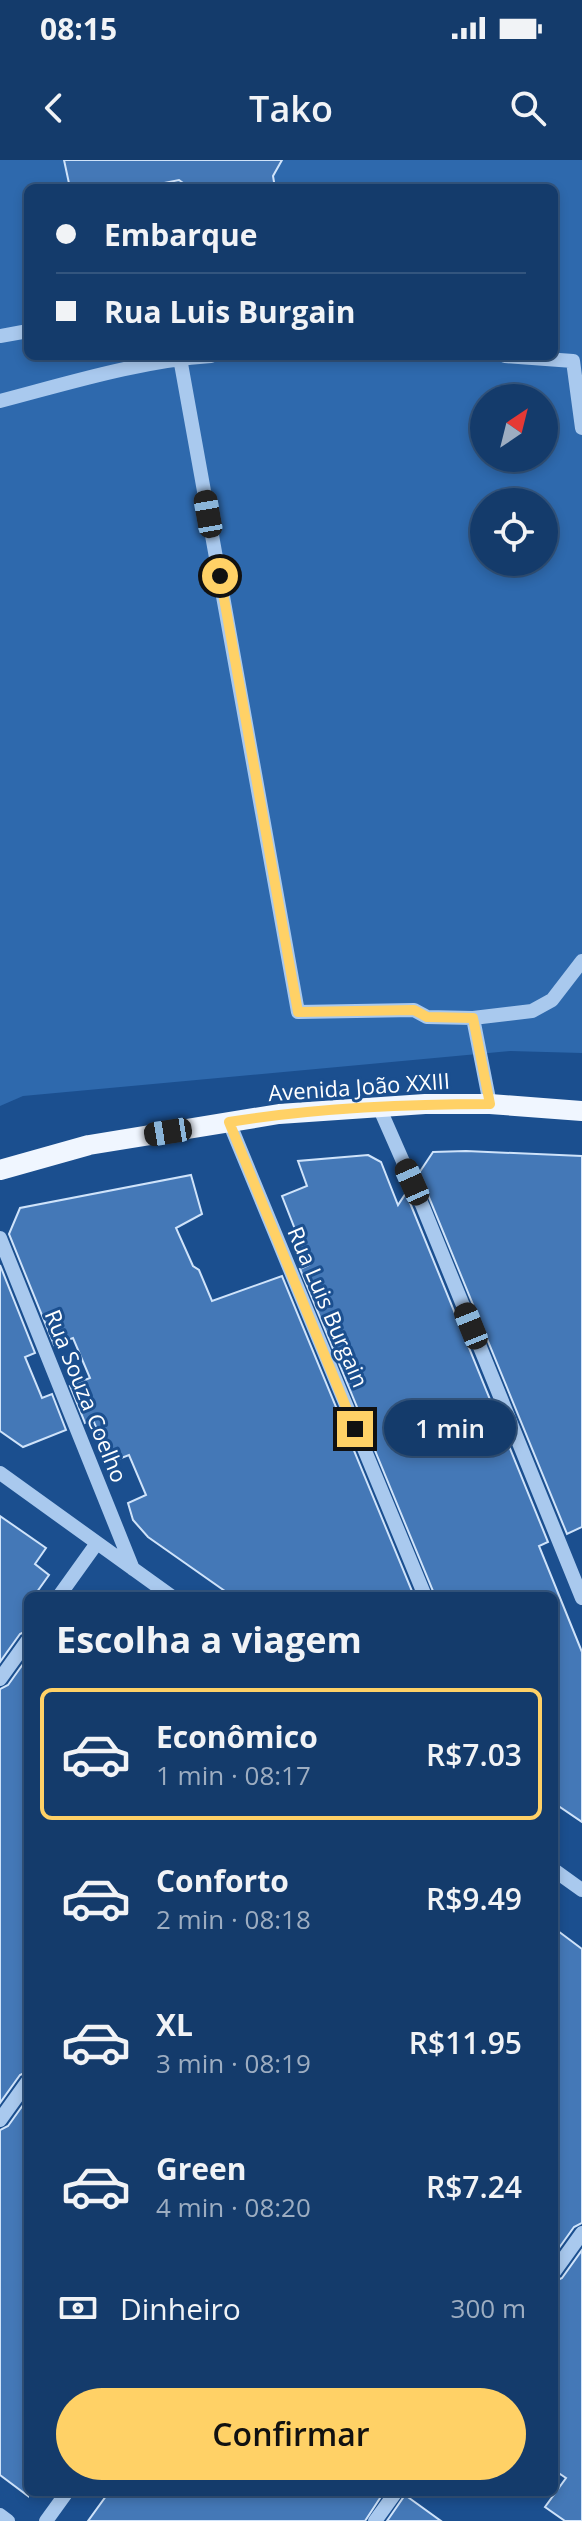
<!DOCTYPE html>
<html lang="pt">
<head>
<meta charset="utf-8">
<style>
  :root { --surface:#143b6b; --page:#1d4271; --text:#f1f3f6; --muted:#9dadc1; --line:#33557e; --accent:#ffd166 }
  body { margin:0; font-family:"Open Sans",sans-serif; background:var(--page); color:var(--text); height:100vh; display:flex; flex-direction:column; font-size:30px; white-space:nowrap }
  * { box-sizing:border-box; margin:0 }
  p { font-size:26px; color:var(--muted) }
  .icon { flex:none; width:44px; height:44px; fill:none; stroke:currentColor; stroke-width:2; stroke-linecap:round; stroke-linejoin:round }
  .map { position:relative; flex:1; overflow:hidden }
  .details { position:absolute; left:24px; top:1432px; width:534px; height:904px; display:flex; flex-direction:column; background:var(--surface); border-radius:12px; box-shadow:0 4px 12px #0003,0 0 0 2px var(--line) }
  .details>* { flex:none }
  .banner { position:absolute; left:24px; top:24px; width:534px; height:176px; border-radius:12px; box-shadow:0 4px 12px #0003,0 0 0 2px var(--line); display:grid; align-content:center; height:176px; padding:0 32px; background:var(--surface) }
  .needle { width:52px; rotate:35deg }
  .fabs { position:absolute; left:470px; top:224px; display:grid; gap:16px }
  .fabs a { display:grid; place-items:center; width:88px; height:88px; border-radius:50%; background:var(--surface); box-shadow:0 4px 12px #0003,0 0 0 2px var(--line); font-size:40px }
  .end { position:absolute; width:36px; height:36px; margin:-18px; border:10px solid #ffd166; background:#111; box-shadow:0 0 0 4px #111 }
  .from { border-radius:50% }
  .bubble { position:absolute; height:56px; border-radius:28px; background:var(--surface); box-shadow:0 4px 12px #0003,0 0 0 2px var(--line); font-size:26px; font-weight:600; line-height:56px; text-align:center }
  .car { position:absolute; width:24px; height:48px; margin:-24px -12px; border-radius:10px; box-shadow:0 0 6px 2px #0007; background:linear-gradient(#222 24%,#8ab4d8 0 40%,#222 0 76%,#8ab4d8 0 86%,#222 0) }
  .banner b { display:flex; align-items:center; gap:28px; height:76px; font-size:30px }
  .banner b+b { border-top:2px solid var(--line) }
  .banner i { width:20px; height:20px; background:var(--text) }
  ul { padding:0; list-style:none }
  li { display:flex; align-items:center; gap:24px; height:132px; margin:0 16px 12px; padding:0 16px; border:4px solid transparent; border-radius:12px }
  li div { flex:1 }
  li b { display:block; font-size:30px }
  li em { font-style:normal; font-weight:600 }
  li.current { border-color:var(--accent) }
  li>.icon { width:72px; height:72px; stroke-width:1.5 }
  h2 { padding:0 32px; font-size:36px; line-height:96px }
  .pay { display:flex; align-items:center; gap:20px; height:88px; padding:0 32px; font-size:30px }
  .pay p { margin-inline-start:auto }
  .cta { display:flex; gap:16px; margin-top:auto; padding:16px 32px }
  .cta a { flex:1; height:92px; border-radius:48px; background:var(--accent); color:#111; font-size:32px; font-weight:600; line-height:92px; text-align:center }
  .status { display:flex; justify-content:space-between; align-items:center; height:56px; padding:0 40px; background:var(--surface); direction:ltr }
  .status svg { height:22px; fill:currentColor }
  header { display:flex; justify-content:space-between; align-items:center; height:104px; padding:0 32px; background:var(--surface); font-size:36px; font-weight:600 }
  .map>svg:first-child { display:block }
  .green { fill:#2e69ad; fill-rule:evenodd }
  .building { fill:#4478b7; stroke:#cfe3fa; stroke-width:2 }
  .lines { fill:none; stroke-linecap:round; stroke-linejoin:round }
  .minor { stroke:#a9c9ee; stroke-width:14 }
  .major { stroke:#f0f6ff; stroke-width:20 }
  .route { stroke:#ffd166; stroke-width:10 }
  .labels { text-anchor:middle; stroke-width:6; stroke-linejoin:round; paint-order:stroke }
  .street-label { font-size:22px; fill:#fff; stroke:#1b4f8f }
</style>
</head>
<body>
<div class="status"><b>08:15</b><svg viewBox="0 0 49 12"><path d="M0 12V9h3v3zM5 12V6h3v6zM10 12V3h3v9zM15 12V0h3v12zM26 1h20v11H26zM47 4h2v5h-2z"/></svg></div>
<header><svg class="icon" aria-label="back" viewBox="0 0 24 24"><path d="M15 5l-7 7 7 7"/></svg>Tako<svg class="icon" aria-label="search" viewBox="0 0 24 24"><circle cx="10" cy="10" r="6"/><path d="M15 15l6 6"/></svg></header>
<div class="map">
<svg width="582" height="2361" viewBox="0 0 582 2361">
  <rect width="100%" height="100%" fill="#1b4f8f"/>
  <!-- green -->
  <path class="green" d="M0 0H582V893L510 891 23 936 0 946ZM28 28H554V196H28ZM484 238H544V298H484ZM484 342H544V402H484Z"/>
  <!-- building -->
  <path class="building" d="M64 0H282L273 16 275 28H190L179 20 139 28H70Z
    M466 991 582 996V1367L567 1374 419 1013 433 992Z
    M368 995 381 1002 398 1045 406 1033 548 1382 539 1386 582 1492V1662L554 1643V1436H435L300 1109 309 1105 282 1036 307 1026 298 1001Z
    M191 1015 202 1054 176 1068 193 1106 199 1110 212 1141 282 1116 414 1436H232L148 1377 133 1360 128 1343 146 1335 129 1295 111 1302 93 1260 85 1263 70 1226 90 1218 73 1178 54 1185 9 1074 20 1048Z
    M0 1105 35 1193 25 1197 42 1238 52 1234 66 1270 23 1287 0 1271Z
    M0 1356 46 1388 35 1404 49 1415 34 1436H28V1470L20 1474 0 1502Z
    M28 1497V1911L20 1915 0 1943V1529L8 1525Z
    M554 1768 582 1789V2063L574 2067 554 2095Z
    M28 1938V2336L0 2315V1970L8 1966Z
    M582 2090V2361H565L545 2347 566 2318 554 2310V2122L562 2118Z
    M109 2332H384L365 2361H88Z
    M405 2335 441 2361H387Z"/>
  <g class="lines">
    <!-- minor -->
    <path class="minor" d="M0 176 28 171
      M505 196 573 201 582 268
      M180 198 298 852 414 850 427 857 473 858 532 851 552 840 582 801
      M0 241C69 223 139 201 211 196
      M473 858 490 944
      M379 947 423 1047 582 1438
      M229 962 425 1436
      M0 1078 133 1409
      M0 1313 171 1436
      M59 1436 97 1383
      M0 1519 28 1480
      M554 1710 582 1730
      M0 1960 28 1921
      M554 2112 582 2073
      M0 2355 8 2361
      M46 2361 67 2332
      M375 2361 396 2332"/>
    <!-- major -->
    <path class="major" d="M0 1010 89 985 279 954 425 944H490L582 951"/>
  </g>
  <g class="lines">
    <!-- route -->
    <path class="route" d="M220 416 298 852 414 850 427 857 473 858 490 944C403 944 315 948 229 962L355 1269"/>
  </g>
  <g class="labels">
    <!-- street labels -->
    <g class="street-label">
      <text transform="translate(359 927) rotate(-4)" y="8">Avenida João XXIII</text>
      <text transform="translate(328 1147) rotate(67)" y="8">Rua Luis Burgain</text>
      <text transform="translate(86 1236) rotate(68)" y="8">Rua Souza Coelho</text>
    </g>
  </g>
</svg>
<div class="fabs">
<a><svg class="needle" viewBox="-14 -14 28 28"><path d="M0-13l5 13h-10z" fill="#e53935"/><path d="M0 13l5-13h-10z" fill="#9dadc1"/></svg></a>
<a><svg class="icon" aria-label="locate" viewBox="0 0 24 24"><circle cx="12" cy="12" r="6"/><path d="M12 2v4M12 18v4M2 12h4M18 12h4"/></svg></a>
</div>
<i class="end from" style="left:220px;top:416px"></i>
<i class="end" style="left:355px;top:1269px"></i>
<div class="bubble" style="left:384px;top:1240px;width:132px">1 min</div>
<i class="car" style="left:208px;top:354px;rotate:350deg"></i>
<i class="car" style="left:168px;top:972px;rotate:261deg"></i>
<i class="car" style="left:412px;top:1022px;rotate:336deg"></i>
<i class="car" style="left:471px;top:1166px;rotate:338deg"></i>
<div class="banner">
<b><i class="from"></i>Embarque</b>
<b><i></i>Rua Luis Burgain</b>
</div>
<section class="details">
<h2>Escolha a viagem</h2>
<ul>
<li class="current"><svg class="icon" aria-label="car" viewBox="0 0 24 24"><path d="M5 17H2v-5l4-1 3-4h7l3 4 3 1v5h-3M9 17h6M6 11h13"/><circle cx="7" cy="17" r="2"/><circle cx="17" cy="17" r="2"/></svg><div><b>Econômico</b><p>1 min · 08:17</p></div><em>R$7.03</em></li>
<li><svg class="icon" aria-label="car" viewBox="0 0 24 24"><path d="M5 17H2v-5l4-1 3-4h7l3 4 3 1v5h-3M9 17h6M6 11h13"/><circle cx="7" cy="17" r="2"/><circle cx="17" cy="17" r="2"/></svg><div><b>Conforto</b><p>2 min · 08:18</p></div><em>R$9.49</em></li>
<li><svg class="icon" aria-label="car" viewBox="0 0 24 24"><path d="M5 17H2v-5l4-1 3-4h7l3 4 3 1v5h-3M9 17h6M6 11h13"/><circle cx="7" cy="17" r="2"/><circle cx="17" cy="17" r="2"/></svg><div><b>XL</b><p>3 min · 08:19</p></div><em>R$11.95</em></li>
<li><svg class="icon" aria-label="car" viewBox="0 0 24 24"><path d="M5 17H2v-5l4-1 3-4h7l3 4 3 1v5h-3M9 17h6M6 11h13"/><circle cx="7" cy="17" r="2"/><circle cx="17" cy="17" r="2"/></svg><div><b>Green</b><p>4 min · 08:20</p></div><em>R$7.24</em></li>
</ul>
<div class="pay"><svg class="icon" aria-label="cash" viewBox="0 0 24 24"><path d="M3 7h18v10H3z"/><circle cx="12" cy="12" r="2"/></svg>Dinheiro<p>300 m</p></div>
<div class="cta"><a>Confirmar</a></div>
</section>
</div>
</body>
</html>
